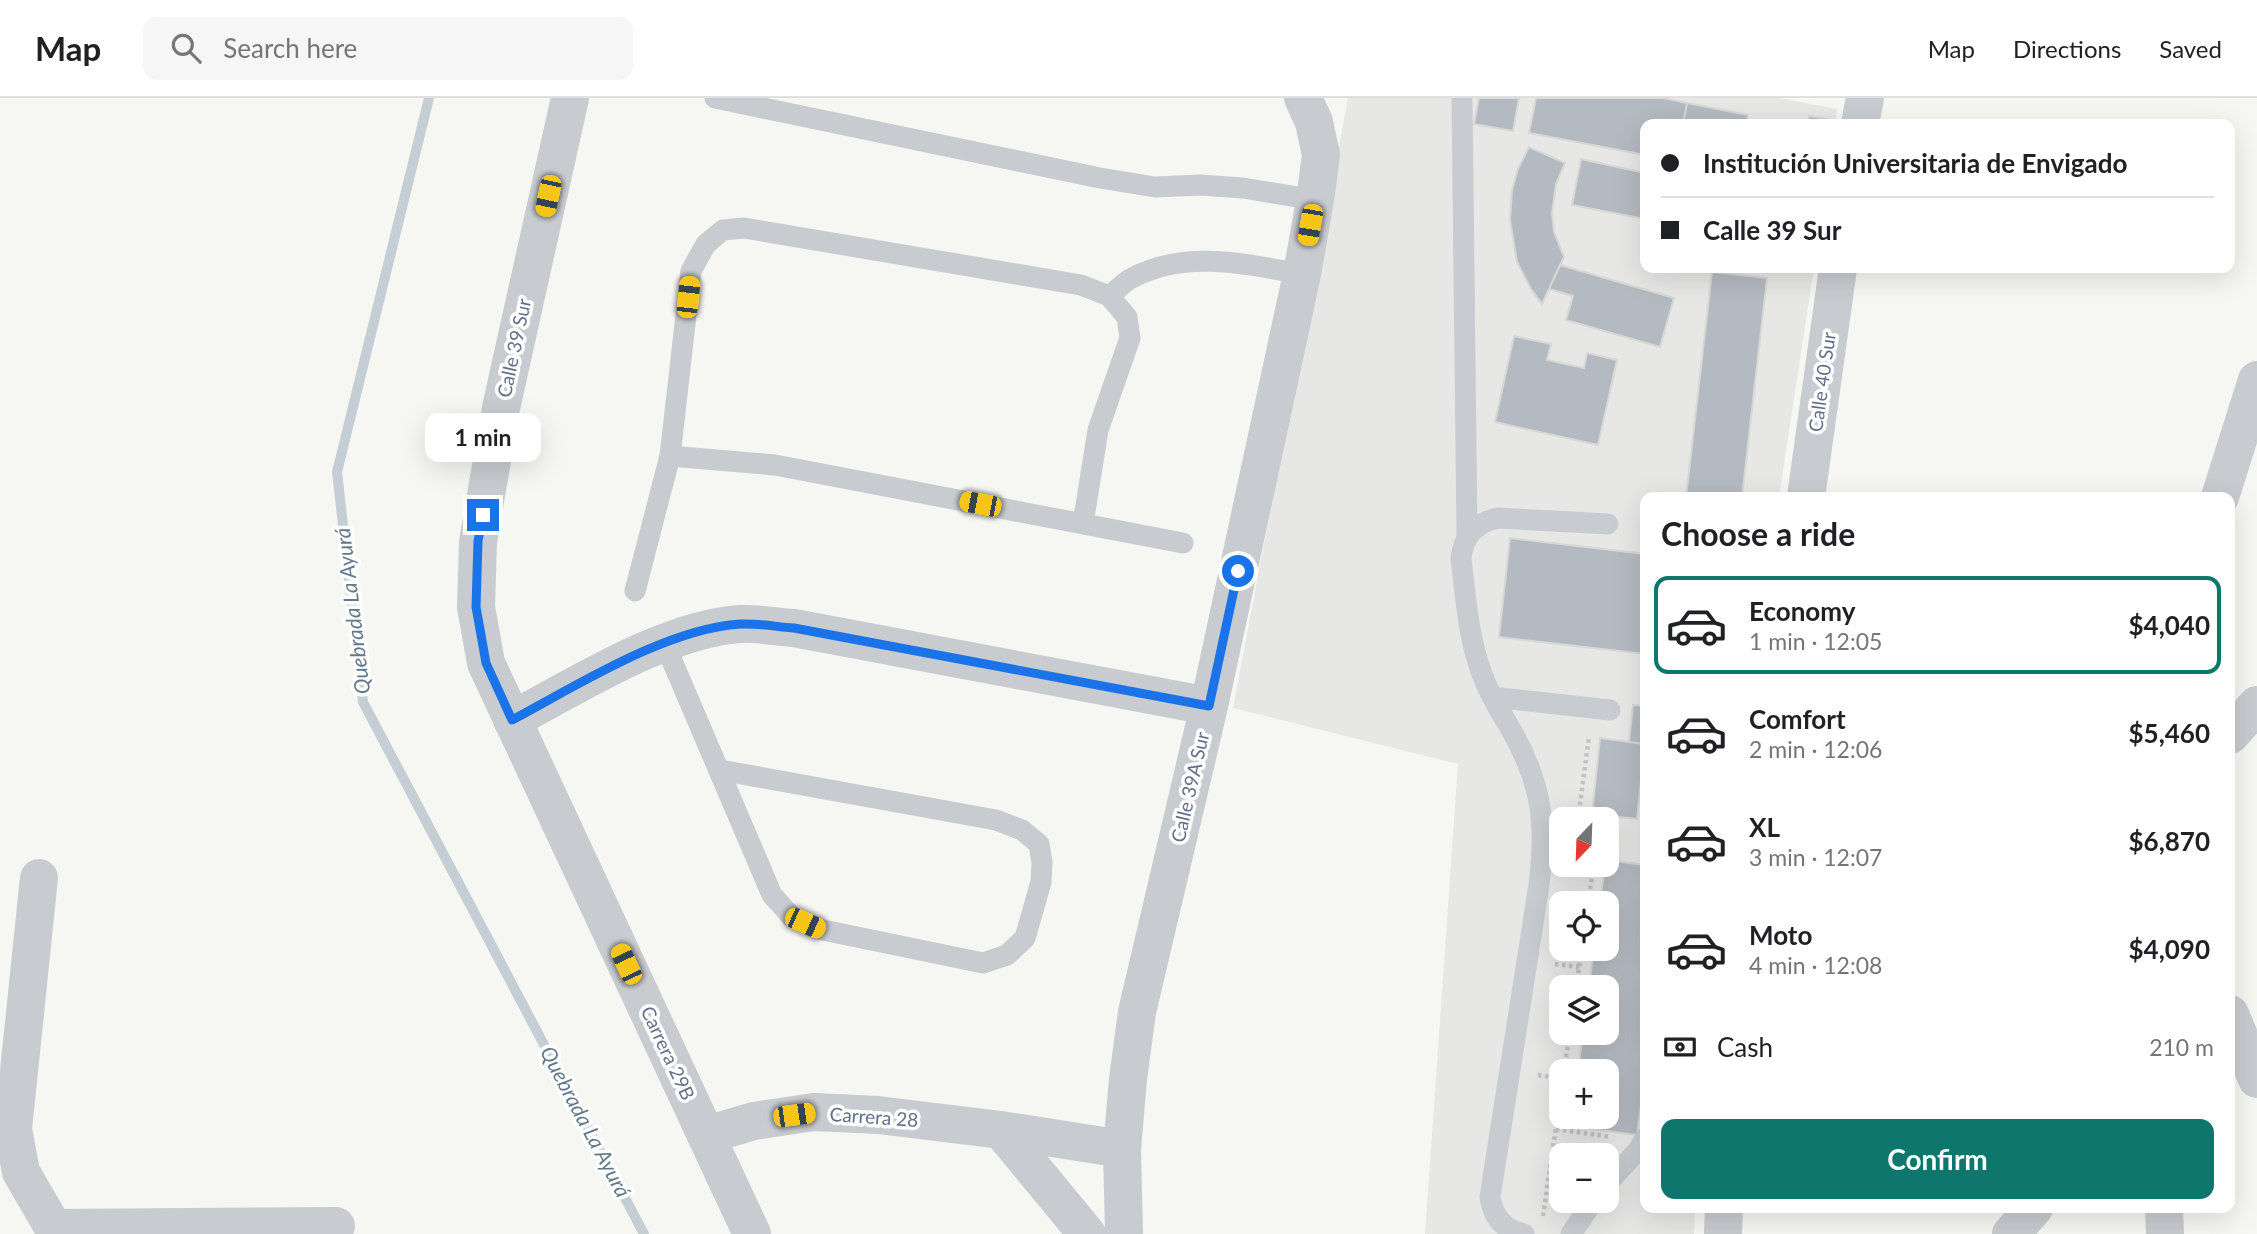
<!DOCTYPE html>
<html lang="en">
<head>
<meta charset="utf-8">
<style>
  :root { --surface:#fff; --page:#f6f6f6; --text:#202124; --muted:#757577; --line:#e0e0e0; --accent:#0f766e }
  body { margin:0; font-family:Lato,sans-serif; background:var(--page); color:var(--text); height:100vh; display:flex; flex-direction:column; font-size:26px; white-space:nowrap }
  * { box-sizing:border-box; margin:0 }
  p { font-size:23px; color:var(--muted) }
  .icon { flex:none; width:38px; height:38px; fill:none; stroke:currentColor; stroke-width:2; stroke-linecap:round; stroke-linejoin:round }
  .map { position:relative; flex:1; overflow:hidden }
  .drawer { position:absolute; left:1640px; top:394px; width:595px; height:721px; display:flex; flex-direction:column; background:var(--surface); border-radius:14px; box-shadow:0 7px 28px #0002 }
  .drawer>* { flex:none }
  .guide { position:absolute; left:1640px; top:21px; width:595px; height:154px; border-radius:14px; box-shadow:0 7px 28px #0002; display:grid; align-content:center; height:154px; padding:0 21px; background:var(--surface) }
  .needle { width:46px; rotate:203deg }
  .tools { position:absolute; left:1549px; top:709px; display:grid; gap:14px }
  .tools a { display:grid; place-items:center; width:70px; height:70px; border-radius:14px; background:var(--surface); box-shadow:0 7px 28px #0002; font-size:35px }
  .end { position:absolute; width:32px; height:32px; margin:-16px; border:9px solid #1a73e8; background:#fff; box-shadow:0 0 0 4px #fff }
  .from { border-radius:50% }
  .bubble { position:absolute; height:49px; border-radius:14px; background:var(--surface); box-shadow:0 7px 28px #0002; font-size:23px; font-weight:700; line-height:49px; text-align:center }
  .car { position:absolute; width:21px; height:42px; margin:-21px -10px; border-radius:9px; box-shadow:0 0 5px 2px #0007; background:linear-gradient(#f5c518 24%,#345 0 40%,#f5c518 0 76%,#345 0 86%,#f5c518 0) }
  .guide b { display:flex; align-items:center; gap:24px; height:66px; font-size:26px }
  .guide b+b { border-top:2px solid var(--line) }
  .guide i { width:18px; height:18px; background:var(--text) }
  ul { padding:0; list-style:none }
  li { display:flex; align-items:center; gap:21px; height:98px; margin:0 14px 10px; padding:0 7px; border:4px solid transparent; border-radius:14px }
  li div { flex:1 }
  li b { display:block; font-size:26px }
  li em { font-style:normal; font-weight:700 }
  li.selected { border-color:var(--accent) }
  li>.icon { width:63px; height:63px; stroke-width:1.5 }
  h2 { padding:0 21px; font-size:32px; line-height:84px }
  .pay { display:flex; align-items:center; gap:18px; height:77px; padding:0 21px; font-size:26px }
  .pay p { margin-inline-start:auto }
  .cta { display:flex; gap:14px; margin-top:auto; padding:14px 21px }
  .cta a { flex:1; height:80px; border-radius:14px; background:var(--accent); color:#fff; font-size:28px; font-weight:700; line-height:80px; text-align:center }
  header { display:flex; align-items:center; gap:42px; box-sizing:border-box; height:98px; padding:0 35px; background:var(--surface); border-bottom:2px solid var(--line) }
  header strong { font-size:33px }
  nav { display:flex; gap:38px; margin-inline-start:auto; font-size:24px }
  .search { width:490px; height:63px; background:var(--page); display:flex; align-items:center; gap:18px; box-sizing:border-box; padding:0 24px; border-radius:14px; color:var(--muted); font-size:26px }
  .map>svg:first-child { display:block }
  .built { fill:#e7e7e6; fill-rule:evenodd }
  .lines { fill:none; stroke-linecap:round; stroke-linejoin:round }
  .stream { stroke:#c6ced5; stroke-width:10 }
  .building { fill:#b4bac1; stroke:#d7d8d5; stroke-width:2 }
  .path { stroke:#c1c3c5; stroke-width:4.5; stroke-dasharray:3.5 3.5; stroke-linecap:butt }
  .service { stroke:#c8cbcf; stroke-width:21 }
  .minor { stroke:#c8cbcf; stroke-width:38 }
  .tertiary { stroke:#c8cbcf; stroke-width:38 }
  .route { stroke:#1a73e8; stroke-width:9 }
  .labels { text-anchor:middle; stroke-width:7; stroke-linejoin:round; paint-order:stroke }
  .street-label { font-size:19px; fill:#627087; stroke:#fff }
  .water-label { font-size:21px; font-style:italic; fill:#63788b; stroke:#fff }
</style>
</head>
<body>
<header>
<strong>Map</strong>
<div class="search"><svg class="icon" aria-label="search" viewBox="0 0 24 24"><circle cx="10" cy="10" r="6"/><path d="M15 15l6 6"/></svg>Search here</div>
<nav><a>Map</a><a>Directions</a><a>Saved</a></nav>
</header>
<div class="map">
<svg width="2257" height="1136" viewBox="0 0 2257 1136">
  <rect width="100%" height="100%" fill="#f6f7f3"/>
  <!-- built -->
  <path class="built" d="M1348 0H1779L1837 11 1835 26H1645V170H1814L1779 399H1645V1110H1695L1694 1136H1425L1458 666 1233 610ZM1561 721H1606V766H1561ZM1561 805H1606V850H1561ZM1561 889H1606V934H1561ZM1561 973H1606V1018H1561ZM1561 1057H1606V1102H1561Z"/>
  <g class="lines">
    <!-- stream -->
    <path class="stream" d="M429 0 337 374 363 604 644 1136"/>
  </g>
  <!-- building -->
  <path class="building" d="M1479 0H1519L1513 33 1474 26Z
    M1536 0H1663L1687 5 1683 26H1645V57L1529 35Z
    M1687 5 1748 17 1746 26H1683Z
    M1809 18 1833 22 1832 26H1808Z
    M1529 49 1565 65 1556 86 1552 115 1554 134 1564 159 1542 206 1531 191 1517 164 1510 122 1512 92 1518 71Z
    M1581 61 1645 75V121L1572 107Z
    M1560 167 1674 200 1660 249 1566 222 1573 198 1549 191Z
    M1712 174 1767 180 1742 399H1686Z
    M1514 238 1551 246 1547 262 1584 270 1587 255 1617 262 1598 347 1495 324Z
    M1510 440 1645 456V556L1499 539Z
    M1633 607 1645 608V646L1629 644Z
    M1600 640 1645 646 1637 721 1592 716Z
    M1645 654V701H1639Z
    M1606 762 1645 767V977L1637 1037 1570 1028 1572 1018H1606V973H1578L1583 934H1606V889H1589L1594 850H1606V805H1600Z"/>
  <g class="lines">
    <!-- path -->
    <path class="path" d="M1578 721 1589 639
      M1588 805 1594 766
      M1555 866 1579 869
      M1576 889 1582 850
      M1564 973 1570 934
      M1538 977 1561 980
      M1556 1031 1611 1039
      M1543 1118 1561 995"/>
    <!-- service -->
    <path class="service" d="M715 0 1100 80 1155 89 1200 87 1243 90 1315 102
      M1462 0 1467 438
      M1109 198C1116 193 1123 185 1130 181 1185 151 1244 166 1302 176
      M670 358 775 367 1183 445
      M635 493 670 358 691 173 706 146 723 132 744 130 1081 187 1109 198 1127 219 1130 240 1098 332 1083 426
      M664 544 772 797 792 819 818 831 983 865 1007 857 1025 840 1041 784 1042 764 1039 746 1022 732 996 722 720 672
      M1492 599 1610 612
      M1606 1087 1639 1051 1645 1040
      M1524 1136C1503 1132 1493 1118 1490 1099L1539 787C1546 728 1543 690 1514 637 1503 617 1490 599 1482 576 1468 539 1466 500 1461 461 1463 438 1475 425 1498 420L1608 426
      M1571 1136 1594 1102"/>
    <!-- minor -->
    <path class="minor" d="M1860 26 1865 0
      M1806 399 1838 170
      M2220 399 2257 282
      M512 622C578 587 666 531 740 526 757 525 777 529 794 530L1209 608
      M2230 637 2257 607
      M39 780 13 1031 21 1074 57 1136
      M2230 916 2257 981
      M1001 1032 1087 1136
      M706 1037 754 1023 814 1014 878 1017 1001 1032 1122 1051
      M2164 1110 2165 1136
      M53 1130 336 1128
      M1124 1136 1122 1051 1128 981 1137 914 1209 608 1302 176 1315 102 1321 57 1314 24 1303 0
      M1723 1136 1724 1110
      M2011 1136 2034 1110"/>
    <!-- tertiary -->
    <path class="tertiary" d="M570 0 501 310 478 444 476 509 486 565 752 1136"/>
  </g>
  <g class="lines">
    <!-- route -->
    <path class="route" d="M483 417 478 443 476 509 486 565 512 622C578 587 666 531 740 526 758 525 777 529 794 530L1209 608 1238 473"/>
  </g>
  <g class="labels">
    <!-- street labels -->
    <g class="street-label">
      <text transform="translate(514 250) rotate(-78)" y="7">Calle 39 Sur</text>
      <text transform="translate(1822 284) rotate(-82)" y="7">Calle 40 Sur</text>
      <text transform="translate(1190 689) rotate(-77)" y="7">Calle 39A Sur</text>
      <text transform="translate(668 955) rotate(65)" y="7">Carrera 29B</text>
      <text transform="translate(874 1019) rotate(4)" y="7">Carrera 28</text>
    </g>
    <!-- water labels -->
    <g class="water-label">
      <text transform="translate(353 513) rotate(-97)" y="7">Quebrada La Ayurá</text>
      <text transform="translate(585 1024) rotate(62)" y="7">Quebrada La Ayurá</text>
    </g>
  </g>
</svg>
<div class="tools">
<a><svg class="needle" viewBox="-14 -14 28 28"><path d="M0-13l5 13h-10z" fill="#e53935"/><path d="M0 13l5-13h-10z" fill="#757577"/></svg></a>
<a><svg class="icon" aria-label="locate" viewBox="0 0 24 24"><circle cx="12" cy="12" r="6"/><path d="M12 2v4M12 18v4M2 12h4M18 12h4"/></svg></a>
<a><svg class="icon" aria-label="layers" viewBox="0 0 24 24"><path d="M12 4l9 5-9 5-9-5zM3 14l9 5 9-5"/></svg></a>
<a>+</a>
<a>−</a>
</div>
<i class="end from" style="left:1238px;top:473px"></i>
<i class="end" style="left:483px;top:417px"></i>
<div class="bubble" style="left:425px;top:315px;width:116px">1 min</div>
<i class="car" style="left:548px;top:98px;rotate:192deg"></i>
<i class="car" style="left:1310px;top:127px;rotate:190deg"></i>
<i class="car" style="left:688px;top:199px;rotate:6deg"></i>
<i class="car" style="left:980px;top:406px;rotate:281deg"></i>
<i class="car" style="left:805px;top:825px;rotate:114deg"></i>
<i class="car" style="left:626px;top:866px;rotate:335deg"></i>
<i class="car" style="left:794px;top:1017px;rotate:82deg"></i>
<div class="guide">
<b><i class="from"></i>Institución Universitaria de Envigado</b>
<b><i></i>Calle 39 Sur</b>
</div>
<section class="drawer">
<h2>Choose a ride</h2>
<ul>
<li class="selected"><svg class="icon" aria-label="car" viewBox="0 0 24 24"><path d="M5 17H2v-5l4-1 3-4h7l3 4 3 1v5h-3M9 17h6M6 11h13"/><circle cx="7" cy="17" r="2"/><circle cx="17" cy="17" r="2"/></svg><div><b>Economy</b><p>1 min · 12:05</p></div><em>$4,040</em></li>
<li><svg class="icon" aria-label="car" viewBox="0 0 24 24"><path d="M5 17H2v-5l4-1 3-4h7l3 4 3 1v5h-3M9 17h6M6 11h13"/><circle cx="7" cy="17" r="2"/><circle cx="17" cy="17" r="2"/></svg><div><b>Comfort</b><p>2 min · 12:06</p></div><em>$5,460</em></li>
<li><svg class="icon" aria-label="car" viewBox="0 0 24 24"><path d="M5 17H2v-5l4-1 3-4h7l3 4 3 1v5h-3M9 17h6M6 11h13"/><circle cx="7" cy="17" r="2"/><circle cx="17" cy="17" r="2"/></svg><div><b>XL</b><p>3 min · 12:07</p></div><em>$6,870</em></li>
<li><svg class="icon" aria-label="car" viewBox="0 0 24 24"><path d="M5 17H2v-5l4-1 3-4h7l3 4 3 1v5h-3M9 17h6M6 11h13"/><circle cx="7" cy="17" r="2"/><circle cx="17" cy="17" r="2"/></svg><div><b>Moto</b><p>4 min · 12:08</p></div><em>$4,090</em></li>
</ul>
<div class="pay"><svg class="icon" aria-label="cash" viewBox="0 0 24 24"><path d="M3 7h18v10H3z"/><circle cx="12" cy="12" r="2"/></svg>Cash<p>210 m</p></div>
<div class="cta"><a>Confirm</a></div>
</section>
</div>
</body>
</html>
